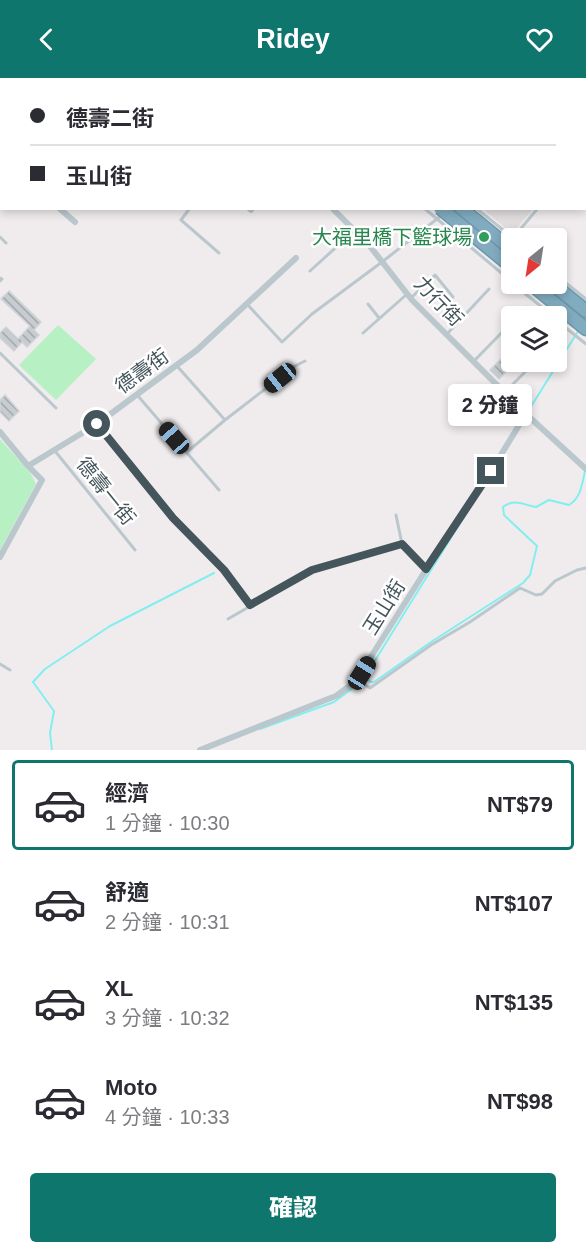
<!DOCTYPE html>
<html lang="zh-TW">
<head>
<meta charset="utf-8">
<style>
  :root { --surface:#fff; --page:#f2f2f3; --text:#2b2b33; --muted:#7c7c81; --line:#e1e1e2; --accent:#0f766e }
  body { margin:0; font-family:Helvetica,"Noto Sans TC",sans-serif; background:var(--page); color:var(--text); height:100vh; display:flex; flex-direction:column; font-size:22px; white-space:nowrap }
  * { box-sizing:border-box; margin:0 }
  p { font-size:20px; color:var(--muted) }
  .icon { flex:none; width:33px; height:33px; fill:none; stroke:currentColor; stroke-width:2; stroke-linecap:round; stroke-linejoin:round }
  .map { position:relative; height:672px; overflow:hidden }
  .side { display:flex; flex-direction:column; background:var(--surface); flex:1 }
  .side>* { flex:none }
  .hud { position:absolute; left:0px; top:0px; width:586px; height:132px; box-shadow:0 3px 9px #0003; display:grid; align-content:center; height:132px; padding:0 30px; background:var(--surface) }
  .needle { width:39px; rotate:210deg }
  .buttons { position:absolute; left:501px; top:150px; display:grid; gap:12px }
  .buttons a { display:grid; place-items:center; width:66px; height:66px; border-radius:6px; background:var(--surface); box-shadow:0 3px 9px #0003; font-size:30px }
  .end { position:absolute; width:27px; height:27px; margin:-14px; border:8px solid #44555b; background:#fff; box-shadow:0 0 0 3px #fff }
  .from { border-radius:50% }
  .bubble { position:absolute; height:42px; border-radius:6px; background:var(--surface); box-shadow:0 3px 9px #0003; font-size:20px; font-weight:800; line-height:42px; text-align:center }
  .car { position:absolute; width:18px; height:36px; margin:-18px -9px; border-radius:8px; box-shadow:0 0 4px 2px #0007; background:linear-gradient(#222 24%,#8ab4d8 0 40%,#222 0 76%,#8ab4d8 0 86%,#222 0) }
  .hud b { display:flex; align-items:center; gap:21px; height:57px; font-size:22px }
  .hud b+b { border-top:2px solid var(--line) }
  .hud i { width:15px; height:15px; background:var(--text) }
  ul { padding:10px 0 0; list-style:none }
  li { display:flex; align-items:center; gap:18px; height:90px; margin:0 12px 9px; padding:0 18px; border:3px solid transparent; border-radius:6px }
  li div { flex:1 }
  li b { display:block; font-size:22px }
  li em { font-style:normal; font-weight:800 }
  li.on { border-color:var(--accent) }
  li>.icon { width:54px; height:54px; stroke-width:1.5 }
  .action { display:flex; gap:12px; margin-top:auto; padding:12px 30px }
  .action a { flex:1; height:69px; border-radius:6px; background:var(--accent); color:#fff; font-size:24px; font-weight:800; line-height:69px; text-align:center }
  header { display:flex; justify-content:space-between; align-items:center; height:78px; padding:0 30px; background:var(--accent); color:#fff; font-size:27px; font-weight:800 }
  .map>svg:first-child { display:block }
  .education { fill:#e1dddf }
  .green { fill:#b7f1c3 }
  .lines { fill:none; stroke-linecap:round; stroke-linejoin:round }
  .stream { stroke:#82eef0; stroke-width:2 }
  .building { fill:url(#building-back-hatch); stroke:#d0d4d9; stroke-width:1.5 }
  .motorway-casing { stroke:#6d96ab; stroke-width:15 }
  .service { stroke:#bac8cd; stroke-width:3 }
  .minor { stroke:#bac8cd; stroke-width:6 }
  .primary { stroke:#aac3ce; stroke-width:9 }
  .motorway { stroke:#81abbf; stroke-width:12 }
  .motorway-bridge-casing { stroke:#6d96ab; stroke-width:15; stroke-linecap:butt }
  .motorway-bridge { stroke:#81abbf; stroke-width:12 }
  .route { stroke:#44555b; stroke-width:8 }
  .leisure-dot { fill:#2e9e5b; stroke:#fff; stroke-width:2 }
  .labels { text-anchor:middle; stroke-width:5; stroke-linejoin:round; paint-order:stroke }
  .leisure-label { font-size:20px; fill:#27864d; stroke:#fff; text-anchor:end }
  .street-label { font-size:20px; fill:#44555b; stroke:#fff }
</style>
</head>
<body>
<header><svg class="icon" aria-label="back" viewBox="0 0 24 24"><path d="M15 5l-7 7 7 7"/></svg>Ridey<svg class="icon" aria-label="heart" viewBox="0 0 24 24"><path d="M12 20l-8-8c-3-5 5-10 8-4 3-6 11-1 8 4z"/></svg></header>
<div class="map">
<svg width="586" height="672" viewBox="0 0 586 672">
  <defs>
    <pattern id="building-back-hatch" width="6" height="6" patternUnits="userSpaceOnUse" patternTransform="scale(1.5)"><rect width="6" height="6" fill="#c6ccd0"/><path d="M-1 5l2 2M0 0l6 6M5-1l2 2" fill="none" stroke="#a2a8ac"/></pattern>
  </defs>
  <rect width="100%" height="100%" fill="#f0eced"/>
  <!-- education -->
  <path class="education" d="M483 131H533L512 156Z"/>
  <!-- green -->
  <path class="green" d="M58 247 96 281 56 322 19 287Z
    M0 361 31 396 36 406 0 472Z"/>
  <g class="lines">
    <!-- stream -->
    <path class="stream" d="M527 335 580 250
      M364 599 371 604H374L431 564 523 505 530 497 537 468 504 437 503 429C514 420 524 427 536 429L549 422 569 427C581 420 582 406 585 393
      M260 651 334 624 356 608 371 589 465 437
      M52 672 50 655 54 633 33 604 45 591 110 548 214 495"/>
  </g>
  <!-- building -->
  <path class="building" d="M9 213 41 244 34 252 39 257 27 269 22 264 14 273 0 260V255L6 249 18 261 30 248 1 221Z
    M502 280 510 290 499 301 490 292Z
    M5 317 19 333 9 343 0 334V322Z"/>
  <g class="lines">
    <defs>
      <path id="motorway" d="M284 0 286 2
        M304 0 306 2
        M461 130 512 172
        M531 206 586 251
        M553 206 586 233"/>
    </defs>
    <!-- motorway casing -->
    <use href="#motorway" class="motorway-casing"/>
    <!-- service -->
    <path class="service" d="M247 0 249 2
      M268 0 270 2
      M318 0 320 2
      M329 0 331 2
      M150 2 152 0
      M177 2 178 0
      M190 130 181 142 219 175
      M424 130 512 204
      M476 130 513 160
      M0 159 6 165
      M513 160 538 130
      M310 193 354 153
      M556 197 586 221
      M0 200 2 201 0 203
      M513 206 553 238
      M411 220 435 197 453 219
      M247 226 282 264 312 236 382 184 442 137
      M368 226 379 240
      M517 238 526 229 536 238
      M556 242 586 266
      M363 255 406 217
      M447 256 489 211
      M556 260V261
      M0 275 56 330
      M474 283 512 244
      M177 288 225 342
      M505 314 535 284
      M138 318 219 412
      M97 346 173 440 224 492 251 527
      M55 373 135 472
      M187 374 225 342 295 288 305 283
      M396 437 402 466
      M228 541 312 492 402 466 426 491
      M0 586 10 592
      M357 602 370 610 431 567 470 544 520 510 536 517 542 516 555 503 577 492 586 490"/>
    <!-- minor -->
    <path class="minor" d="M170 0 172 2
      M417 0 418 2
      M534 0 536 2
      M102 2 104 0
      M257 2 258 0
      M381 2 382 0
      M515 2 517 0
      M585 21H586
      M0 81 2 83
      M0 93 2 92
      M59 130 75 144
      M249 130 251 132
      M332 130 369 167 412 222 526 336 586 391
      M0 354 28 388 42 402 0 479
      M28 388 97 346 197 272 296 180
      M200 672 328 621 336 618 355 604 441 468 491 393 526 336"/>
    <!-- primary -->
    <path class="primary" d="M0 1 1 0"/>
    <!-- motorway -->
    <use href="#motorway" class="motorway"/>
    <defs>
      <path id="motorway-bridge" d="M440 130 512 189"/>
    </defs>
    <!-- motorway-bridge casing -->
    <use href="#motorway-bridge" class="motorway-bridge-casing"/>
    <!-- motorway-bridge -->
    <use href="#motorway-bridge" class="motorway-bridge"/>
  </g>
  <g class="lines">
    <!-- route -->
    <path class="route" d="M97 346 173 440 224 492 250 527 312 492 402 466 426 491 491 393"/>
  </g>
  <!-- markers -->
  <circle class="leisure-dot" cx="484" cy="159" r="6"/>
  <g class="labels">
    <!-- leisure labels -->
    <g class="leisure-label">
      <text x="472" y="166">大福里橋下籃球場</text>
    </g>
    <!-- street labels -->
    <g class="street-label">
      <text transform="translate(439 223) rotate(46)" y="7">力行街</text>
      <text transform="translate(142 293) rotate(-36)" y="7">德壽街</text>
      <text transform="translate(106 413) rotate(51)" y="7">德壽一街</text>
      <text transform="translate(384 529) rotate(-58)" y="7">玉山街</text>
    </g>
  </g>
</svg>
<div class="buttons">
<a><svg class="needle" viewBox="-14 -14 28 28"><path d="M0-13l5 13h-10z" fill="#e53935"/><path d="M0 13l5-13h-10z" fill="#7c7c81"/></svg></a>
<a><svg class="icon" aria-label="layers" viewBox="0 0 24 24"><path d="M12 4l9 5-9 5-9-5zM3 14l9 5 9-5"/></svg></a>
</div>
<i class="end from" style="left:97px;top:346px"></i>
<i class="end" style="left:491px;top:393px"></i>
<div class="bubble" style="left:448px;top:306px;width:84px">2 分鐘</div>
<i class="car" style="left:280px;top:300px;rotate:231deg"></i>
<i class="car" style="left:174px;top:360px;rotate:319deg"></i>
<i class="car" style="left:362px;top:595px;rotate:32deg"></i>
<div class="hud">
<b><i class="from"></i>德壽二街</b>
<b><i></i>玉山街</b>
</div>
</div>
<section class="side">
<ul>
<li class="on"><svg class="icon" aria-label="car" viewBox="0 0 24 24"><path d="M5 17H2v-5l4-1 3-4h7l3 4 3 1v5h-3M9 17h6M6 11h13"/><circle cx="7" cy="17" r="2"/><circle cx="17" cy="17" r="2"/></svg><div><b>經濟</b><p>1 分鐘 · 10:30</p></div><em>NT$79</em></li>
<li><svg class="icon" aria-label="car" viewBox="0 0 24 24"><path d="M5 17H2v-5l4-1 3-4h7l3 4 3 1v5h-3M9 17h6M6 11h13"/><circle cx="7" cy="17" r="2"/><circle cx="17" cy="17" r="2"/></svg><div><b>舒適</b><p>2 分鐘 · 10:31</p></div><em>NT$107</em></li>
<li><svg class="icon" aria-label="car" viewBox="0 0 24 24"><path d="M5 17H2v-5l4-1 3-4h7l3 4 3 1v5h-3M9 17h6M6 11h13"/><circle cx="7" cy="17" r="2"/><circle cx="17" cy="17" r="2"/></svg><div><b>XL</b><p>3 分鐘 · 10:32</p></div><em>NT$135</em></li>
<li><svg class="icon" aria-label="car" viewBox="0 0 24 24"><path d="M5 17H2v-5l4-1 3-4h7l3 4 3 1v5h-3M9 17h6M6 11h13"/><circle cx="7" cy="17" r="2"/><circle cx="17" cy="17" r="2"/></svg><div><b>Moto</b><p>4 分鐘 · 10:33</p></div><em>NT$98</em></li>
</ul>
<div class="action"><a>確認</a></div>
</section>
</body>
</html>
